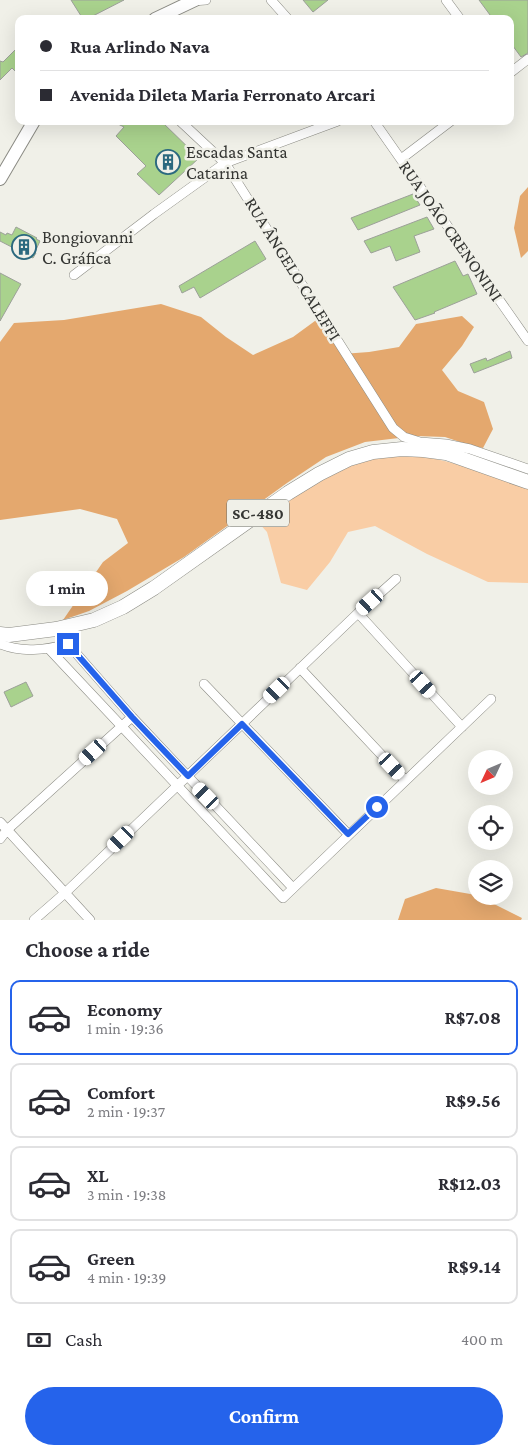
<!DOCTYPE html>
<html lang="en">
<head>
<meta charset="utf-8">
<style>
  :root { --surface:#fff; --page:#f7f7f7; --text:#2b2b33; --muted:#7c7c81; --line:#e1e1e2; --accent:#2563eb }
  body { margin:0; font-family:"Crimson Pro",serif; background:var(--page); color:var(--text); height:100vh; display:flex; flex-direction:column; font-size:19px; white-space:nowrap }
  * { box-sizing:border-box; margin:0 }
  p { font-size:16px; color:var(--muted) }
  .icon { flex:none; width:28px; height:28px; fill:none; stroke:currentColor; stroke-width:2; stroke-linecap:round; stroke-linejoin:round }
  .map { position:relative; height:920px; overflow:hidden }
  .side { display:flex; flex-direction:column; background:var(--surface); flex:1 }
  .side>* { flex:none }
  .banner { position:absolute; left:15px; top:15px; width:499px; height:110px; border-radius:10px; box-shadow:0 5px 20px #0002; display:grid; align-content:center; height:110px; padding:0 25px; background:var(--surface) }
  .needle { width:32px; rotate:226deg }
  .buttons { position:absolute; left:468px; top:750px; display:grid; gap:10px }
  .buttons a { display:grid; place-items:center; width:45px; height:45px; border-radius:50%; background:var(--surface); box-shadow:0 5px 20px #0002; font-size:25px }
  .end { position:absolute; width:22px; height:22px; margin:-11px; border:6px solid #2563eb; background:#fff; box-shadow:0 0 0 2px #fff }
  .from { border-radius:50% }
  .bubble { position:absolute; height:35px; border-radius:18px; background:var(--surface); box-shadow:0 5px 20px #0002; font-size:16px; font-weight:700; line-height:35px; text-align:center }
  .car { position:absolute; width:15px; height:30px; margin:-15px -8px; border-radius:6px; box-shadow:0 0 4px 1px #0007; background:linear-gradient(#fff 24%,#345 0 40%,#fff 0 76%,#345 0 86%,#fff 0) }
  .banner b { display:flex; align-items:center; gap:18px; height:48px; font-size:19px }
  .banner b+b { border-top:1px solid var(--line) }
  .banner i { width:12px; height:12px; background:var(--text) }
  ul { padding:0; list-style:none }
  li { display:flex; align-items:center; gap:15px; height:75px; margin:0 10px 8px; padding:0 15px; border:2px solid var(--line); border-radius:10px }
  li div { flex:1 }
  li b { display:block; font-size:19px }
  li em { font-style:normal; font-weight:700 }
  li.current { border-color:var(--accent) }
  li>.icon { width:45px; height:45px; stroke-width:1.5 }
  h2 { padding:0 25px; font-size:22px; line-height:60px }
  .pay { display:flex; align-items:center; gap:12px; height:55px; padding:0 25px; font-size:19px }
  .pay p { margin-inline-start:auto }
  .action { display:flex; gap:10px; margin-top:auto; padding:10px 25px }
  .action a { flex:1; height:58px; border-radius:30px; background:var(--accent); color:#fff; font-size:20px; font-weight:700; line-height:58px; text-align:center }
  .map>svg:first-child { display:block }
  .green { fill:#f9cda5 }
  .forest { fill:#e4a86e }
  .building { fill:#a9d28d; stroke:#9ca099 }
  .lines { fill:none; stroke-linecap:round; stroke-linejoin:round }
  .minor-casing { stroke:#8b8b84; stroke-width:10 }
  .secondary-casing { stroke:#8b8b84; stroke-width:14 }
  .primary-casing { stroke:#8b8b84; stroke-width:15 }
  .minor { stroke:#fff; stroke-width:9 }
  .secondary { stroke:#fff; stroke-width:12 }
  .primary { stroke:#fff; stroke-width:14 }
  .route { stroke:#2563eb; stroke-width:6 }
  .labels { text-anchor:middle; stroke-width:5; stroke-linejoin:round; paint-order:stroke }
  .shield { fill:#f0f0e8; stroke:#6d6e69; stroke-width:1 }
  .shield-label { font-size:16px; font-weight:bold; fill:#353633 }
  .poi-label { font-size:18px; fill:#353633; stroke:#f0f0e8; text-anchor:start }
  .street-label { font-size:18px; fill:#353633; stroke:#f0f0e8 }
</style>
</head>
<body>
<div class="map">
<svg width="528" height="920" viewBox="0 0 528 920">
  <rect width="100%" height="100%" fill="#f0f0e8"/>
  <!-- green -->
  <path class="green" d="M404 454C447 458 487 474 528 488V583L488 582 427 554 375 526 348 532 330 562 307 590 281 583 267 532 256 520 319 479 341 468 371 459Z"/>
  <!-- forest -->
  <path class="forest" d="M528 187V251L521 258 514 228 520 196Z
    M161 304 201 317 226 337 253 355 293 337 319 318 342 354 369 352 399 347 416 324 462 316 474 327 462 346 442 370 458 391 484 402 493 429 483 448 469 445 445 437 416 436 365 442 326 457 287 483 184 557 127 591 89 611 63 620 103 562 128 543 117 519 80 509 0 520V342L14 323 64 320Z
    M436 888 476 895 522 918 521 920H398L405 899Z"/>
  <!-- building -->
  <path class="building" d="M71 0H124L87 19H83Z
    M303 0H328L313 12Z
    M479 0H528V53L521 57 510 42V19H493Z
    M19 46V75L12 68 0 80V61L3 62Z
    M112 121H161L199 158 159 195 137 174 146 166 116 136 124 127Z
    M413 194 420 205 358 230 351 218Z
    M427 217 434 229 414 236 420 252 396 261 390 246 371 253 364 241Z
    M16 227 37 238 36 239 40 241 35 252 36 253 33 258 0 241V232L6 235 7 233 12 235Z
    M255 241 266 259 200 298 194 287 182 293 179 286Z
    M455 261 463 276 468 274 477 294 434 312 435 313 415 320 393 287Z
    M0 273 21 284 0 321Z
    M510 351 512 358 474 373 470 364 486 358 487 361Z
    M26 682 33 696 11 707 4 692Z"/>
  <g class="lines">
    <defs>
      <path id="minor" d="M271 0 288 19
        M446 0 460 19
        M192 1 206 0
        M510 73 528 59
        M180 121 225 163 393 428 404 437 420 442 446 444 470 449 528 469
        M374 121 528 341
        M401 159 451 121
        M74 275 154 214 225 163 338 121
        M358 613 462 727
        M0 644C22 653 45 650 68 644L132 717 293 888
        M49 649 283 898 491 699
        M300 668 405 780
        M204 684 348 834
        M0 822 90 920
        M0 839 7 830 132 717
        M34 920 65 893 358 613 396 579"/>
      <path id="secondary" d="M155 19 195 0
        M0 179 34 121"/>
      <path id="primary" d="M0 634 9 635 56 629 94 620 123 607 154 588 288 493 319 474 349 459 373 452 402 449 423 450 446 453 528 482"/>
    </defs>
    <!-- minor casing -->
    <use href="#minor" class="minor-casing"/>
    <!-- secondary casing -->
    <use href="#secondary" class="secondary-casing"/>
    <!-- primary casing -->
    <use href="#primary" class="primary-casing"/>
    <!-- minor -->
    <use href="#minor" class="minor"/>
    <!-- secondary -->
    <use href="#secondary" class="secondary"/>
    <!-- primary -->
    <use href="#primary" class="primary"/>
  </g>
  <g class="lines">
    <!-- route -->
    <path class="route" d="M68 644 132 717 188 776 242 724 348 834 377 807"/>
  </g>
  <!-- icons -->
  <defs>
    <symbol id="building-ring" viewBox="-11 -11 22 22"><circle r="9.5" fill="#f0f0e8" stroke="#2b697f" stroke-width="1.5"/><path d="M-4-6H4V6H1V3H-1V6H-4ZM-2.5-4.3h1.7v1.8h-1.7ZM.8-4.3h1.7v1.8H.8ZM-2.5-1h1.7V.8h-1.7ZM.8-1h1.7V.8H.8Z" fill="#2b697f"/></symbol>
  </defs>
  <g fill-rule="evenodd">
    <use href="#building-ring" x="154" y="148" width="28" height="28"/>
    <use href="#building-ring" x="10" y="233" width="28" height="28"/>
  </g>
  <g class="labels">
    <!-- shield labels -->
    <rect class="shield" x="227" y="499.5" width="62" height="27" rx="4"/>
    <g class="shield-label">
      <text x="258" y="519">SC-480</text>
    </g>
    <!-- poi labels -->
    <g class="poi-label">
      <text x="186" y="158">Escadas Santa<tspan x="186" dy="21">Catarina</tspan></text>
      <text x="42" y="243">Bongiovanni<tspan x="42" dy="21">C. Gráfica</tspan></text>
    </g>
    <!-- street labels -->
    <g class="street-label">
      <text transform="translate(451 231) rotate(55)" y="6">RUA JOÃO CRENONINI</text>
      <text transform="translate(293 269) rotate(58)" y="6">RUA ÂNGELO CALEFFI</text>
    </g>
  </g>
</svg>
<div class="buttons">
<a><svg class="needle" viewBox="-14 -14 28 28"><path d="M0-13l5 13h-10z" fill="#e53935"/><path d="M0 13l5-13h-10z" fill="#7c7c81"/></svg></a>
<a><svg class="icon" aria-label="locate" viewBox="0 0 24 24"><circle cx="12" cy="12" r="6"/><path d="M12 2v4M12 18v4M2 12h4M18 12h4"/></svg></a>
<a><svg class="icon" aria-label="layers" viewBox="0 0 24 24"><path d="M12 4l9 5-9 5-9-5zM3 14l9 5 9-5"/></svg></a>
</div>
<i class="end from" style="left:377px;top:807px"></i>
<i class="end" style="left:68px;top:644px"></i>
<div class="bubble" style="left:26px;top:571px;width:82px">1 min</div>
<i class="car" style="left:370px;top:602px;rotate:228deg"></i>
<i class="car" style="left:423px;top:684px;rotate:138deg"></i>
<i class="car" style="left:277px;top:690px;rotate:226deg"></i>
<i class="car" style="left:93px;top:752px;rotate:228deg"></i>
<i class="car" style="left:392px;top:766px;rotate:137deg"></i>
<i class="car" style="left:206px;top:796px;rotate:316deg"></i>
<i class="car" style="left:121px;top:839px;rotate:226deg"></i>
<div class="banner">
<b><i class="from"></i>Rua Arlindo Nava</b>
<b><i></i>Avenida Dileta Maria Ferronato Arcari</b>
</div>
</div>
<section class="side">
<h2>Choose a ride</h2>
<ul>
<li class="current"><svg class="icon" aria-label="car" viewBox="0 0 24 24"><path d="M5 17H2v-5l4-1 3-4h7l3 4 3 1v5h-3M9 17h6M6 11h13"/><circle cx="7" cy="17" r="2"/><circle cx="17" cy="17" r="2"/></svg><div><b>Economy</b><p>1 min · 19:36</p></div><em>R$7.08</em></li>
<li><svg class="icon" aria-label="car" viewBox="0 0 24 24"><path d="M5 17H2v-5l4-1 3-4h7l3 4 3 1v5h-3M9 17h6M6 11h13"/><circle cx="7" cy="17" r="2"/><circle cx="17" cy="17" r="2"/></svg><div><b>Comfort</b><p>2 min · 19:37</p></div><em>R$9.56</em></li>
<li><svg class="icon" aria-label="car" viewBox="0 0 24 24"><path d="M5 17H2v-5l4-1 3-4h7l3 4 3 1v5h-3M9 17h6M6 11h13"/><circle cx="7" cy="17" r="2"/><circle cx="17" cy="17" r="2"/></svg><div><b>XL</b><p>3 min · 19:38</p></div><em>R$12.03</em></li>
<li><svg class="icon" aria-label="car" viewBox="0 0 24 24"><path d="M5 17H2v-5l4-1 3-4h7l3 4 3 1v5h-3M9 17h6M6 11h13"/><circle cx="7" cy="17" r="2"/><circle cx="17" cy="17" r="2"/></svg><div><b>Green</b><p>4 min · 19:39</p></div><em>R$9.14</em></li>
</ul>
<div class="pay"><svg class="icon" aria-label="cash" viewBox="0 0 24 24"><path d="M3 7h18v10H3z"/><circle cx="12" cy="12" r="2"/></svg>Cash<p>400 m</p></div>
<div class="action"><a>Confirm</a></div>
</section>
</body>
</html>
